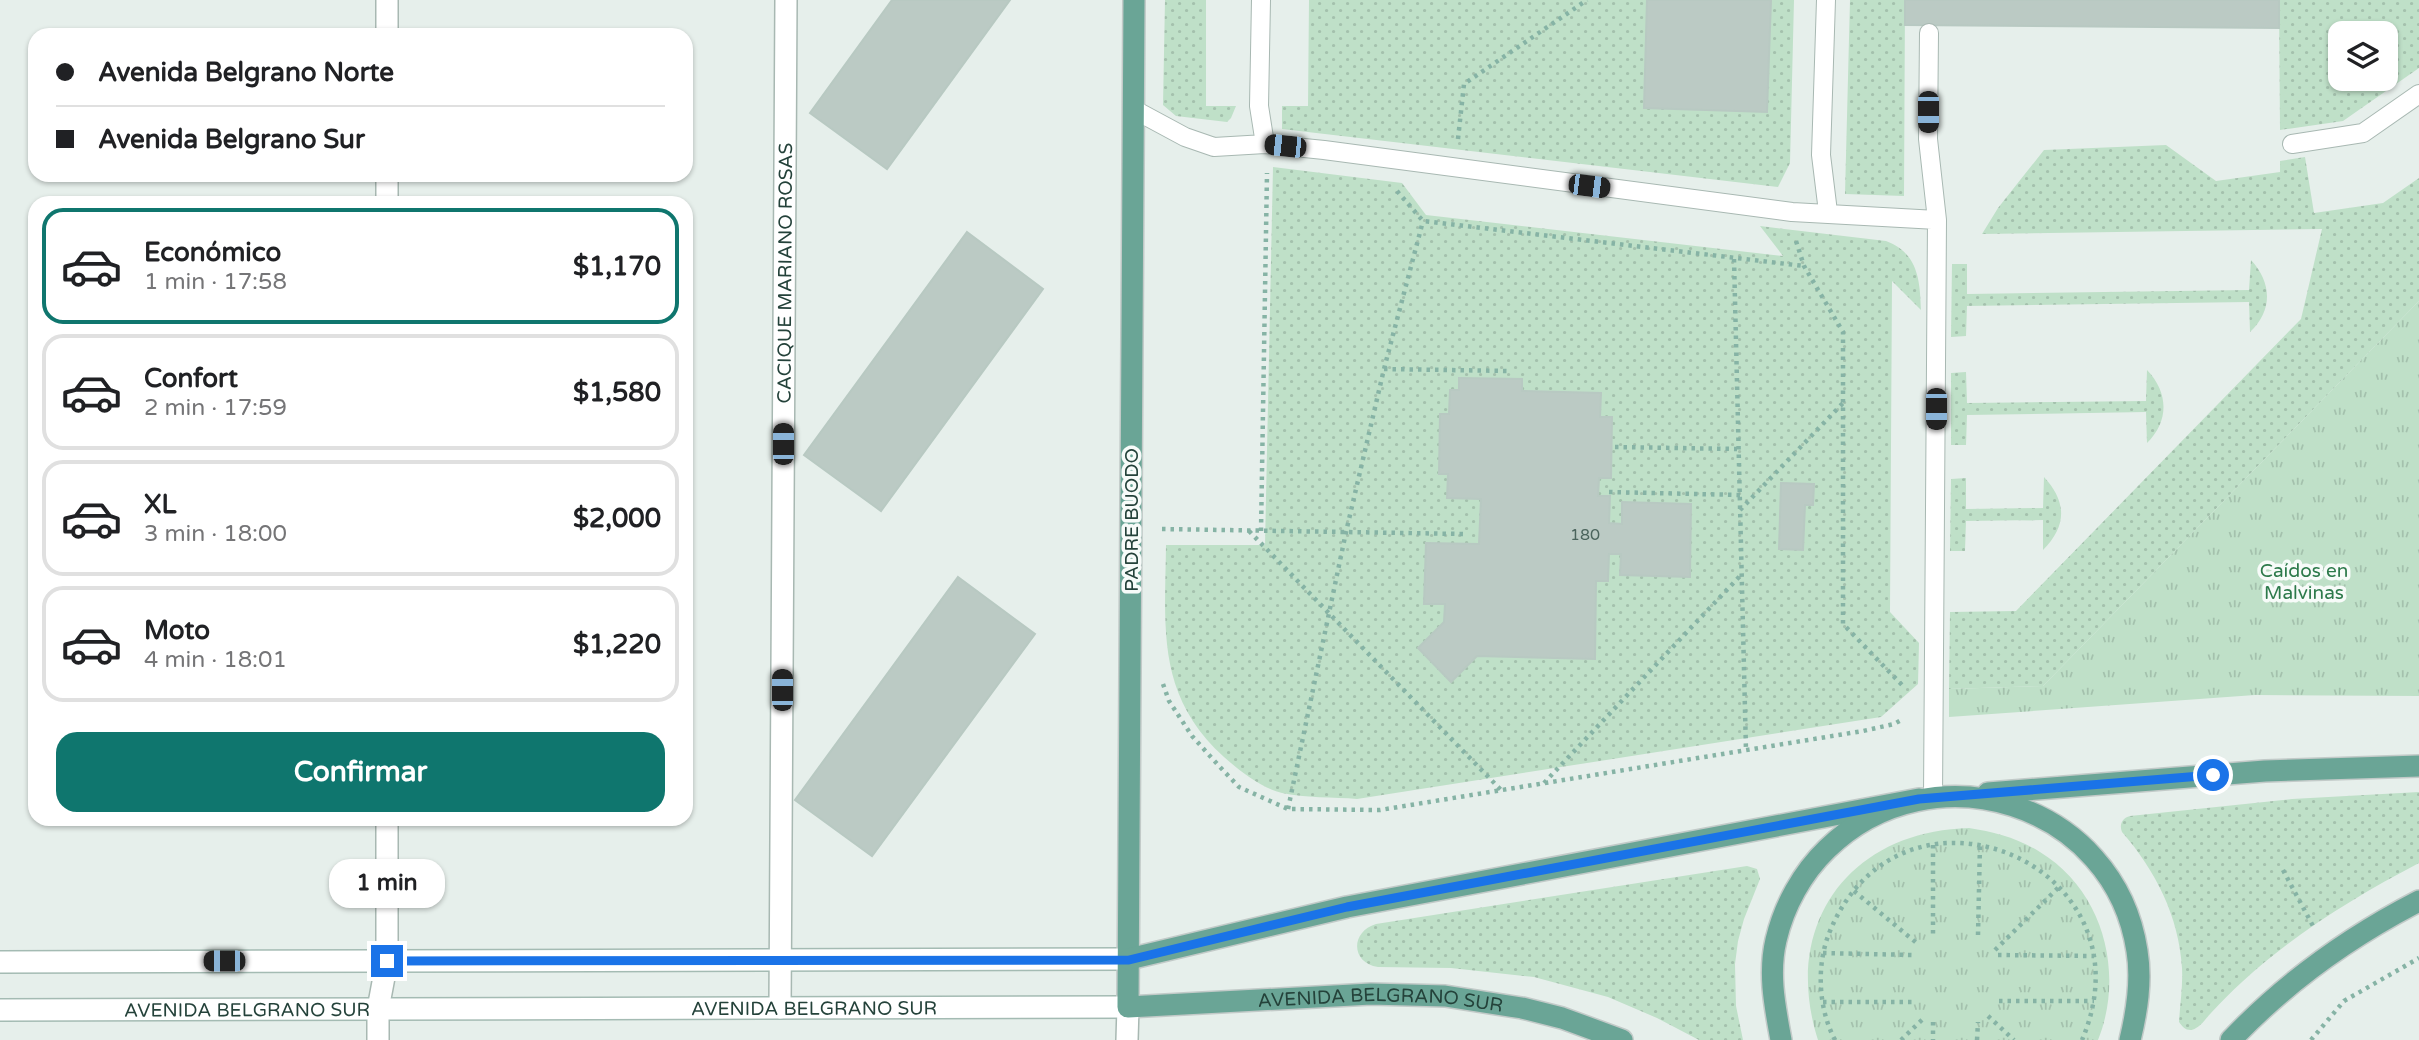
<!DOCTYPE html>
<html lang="es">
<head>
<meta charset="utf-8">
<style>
  :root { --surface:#fff; --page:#f6f6f6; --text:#202124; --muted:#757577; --line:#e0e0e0; --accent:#0f766e }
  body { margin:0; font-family:"Varela Round",sans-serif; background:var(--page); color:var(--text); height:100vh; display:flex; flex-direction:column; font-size:26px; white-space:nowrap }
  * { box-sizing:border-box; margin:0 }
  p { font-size:23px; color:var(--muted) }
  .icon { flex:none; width:38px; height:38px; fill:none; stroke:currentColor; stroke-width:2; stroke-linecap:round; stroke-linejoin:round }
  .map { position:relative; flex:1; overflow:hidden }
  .drawer { position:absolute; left:28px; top:196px; width:665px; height:630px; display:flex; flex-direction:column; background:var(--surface); border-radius:21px; box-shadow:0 2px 5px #0004 }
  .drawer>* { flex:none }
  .guide { position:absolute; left:28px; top:28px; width:665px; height:154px; border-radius:21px; box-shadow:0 2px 5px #0004; display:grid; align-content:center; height:154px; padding:0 28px; background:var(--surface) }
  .buttons { position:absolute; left:2328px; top:21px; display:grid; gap:14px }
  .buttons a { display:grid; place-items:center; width:70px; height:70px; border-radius:14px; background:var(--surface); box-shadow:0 2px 5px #0004; font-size:35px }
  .end { position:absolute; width:32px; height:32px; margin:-16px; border:9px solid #1a73e8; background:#fff; box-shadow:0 0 0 4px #fff }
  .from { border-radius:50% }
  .bubble { position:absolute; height:49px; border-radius:21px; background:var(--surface); box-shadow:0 2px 5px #0004; font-size:23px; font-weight:800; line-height:49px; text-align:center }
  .car { position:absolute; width:21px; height:42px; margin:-21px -10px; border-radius:9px; box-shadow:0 0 5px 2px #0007; background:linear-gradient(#222 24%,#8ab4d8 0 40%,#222 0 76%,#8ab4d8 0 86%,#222 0) }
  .guide b { display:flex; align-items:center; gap:24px; height:66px; font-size:26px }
  .guide b+b { border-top:2px solid var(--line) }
  .guide i { width:18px; height:18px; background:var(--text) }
  ul { padding:12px 0 0; list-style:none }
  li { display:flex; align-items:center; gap:21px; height:116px; margin:0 14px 10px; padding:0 14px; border:4px solid var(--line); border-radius:21px }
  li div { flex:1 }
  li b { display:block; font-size:26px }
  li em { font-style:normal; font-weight:800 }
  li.on { border-color:var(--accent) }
  li>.icon { width:63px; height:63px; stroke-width:1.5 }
  .primary-button { display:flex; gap:14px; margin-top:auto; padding:14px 28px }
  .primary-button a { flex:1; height:80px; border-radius:21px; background:var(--accent); color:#fff; font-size:28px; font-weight:800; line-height:80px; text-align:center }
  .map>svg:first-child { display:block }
  .grass { fill:url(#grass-dots); fill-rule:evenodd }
  .park { fill:url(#park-tufts) }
  .building { fill:#bbcac4; stroke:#b8c9c2; stroke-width:2 }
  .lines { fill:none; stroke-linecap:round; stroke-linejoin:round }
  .service-casing { stroke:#a8b8b2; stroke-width:20 }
  .minor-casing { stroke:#a8b8b2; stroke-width:24 }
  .secondary-casing { stroke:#a4bbb3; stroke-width:24 }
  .primary-casing { stroke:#c2cac8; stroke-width:24 }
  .path { stroke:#86b3a5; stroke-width:4.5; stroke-dasharray:3.5 5; stroke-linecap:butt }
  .service { stroke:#fff; stroke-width:18 }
  .minor { stroke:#fff; stroke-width:21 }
  .secondary { stroke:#fff; stroke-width:21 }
  .primary { stroke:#6aa596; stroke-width:21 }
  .route { stroke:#1a73e8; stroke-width:9 }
  .labels { text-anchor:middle; stroke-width:7; stroke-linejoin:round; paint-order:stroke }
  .number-label { font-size:16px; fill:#4a645c }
  .street-label { font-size:19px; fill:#24423a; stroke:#f7fbf9 }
  .park-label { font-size:19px; fill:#2d7a4b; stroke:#f7fbf9 }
</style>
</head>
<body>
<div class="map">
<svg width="2419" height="1040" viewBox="0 0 2419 1040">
  <defs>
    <pattern id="grass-dots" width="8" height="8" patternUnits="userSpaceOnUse" patternTransform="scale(1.75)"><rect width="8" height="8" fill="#bfe0c8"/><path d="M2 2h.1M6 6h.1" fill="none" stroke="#a4c1ad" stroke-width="1.8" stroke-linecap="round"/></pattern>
    <pattern id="park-tufts" width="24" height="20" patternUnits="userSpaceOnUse" patternTransform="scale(1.75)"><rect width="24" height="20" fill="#bfe0c8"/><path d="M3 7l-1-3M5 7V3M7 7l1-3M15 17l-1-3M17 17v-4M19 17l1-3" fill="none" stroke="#a4c1ad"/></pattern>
  </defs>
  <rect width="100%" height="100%" fill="#e6efeb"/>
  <!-- grass -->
  <path class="grass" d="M1165 0H1206V106H1236L1231 118 1227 122 1176 116 1163 105Z
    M1309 0H1794L1790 163 1778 187 1282 129V106H1308Z
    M1850 0H1905L1904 196 1845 194Z
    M2279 0H2419V68L2343 121 2280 130ZM2340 33H2385V79H2340Z
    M2166 145 2216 181 2280 172V161L2305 157 2314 213 2383 203 2419 178V301L2043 686 1949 689 1950 612 2016 611 2301 319 2322 229 1982 234 1998 208 2044 150Z
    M1273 167 1402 183 1426 215 1783 256 1760 226 1886 241C1918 253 1920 280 1921 310L1892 281 1890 612 1919 643 1918 684 1881 717 1357 799C1335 797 1303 798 1282 793 1261 788 1240 771 1224 757 1156 695 1165 628 1166 545H1265Z
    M2251 260C2272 283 2273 310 2250 332L2249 302 1967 306 1966 336 1951 337 1952 264H1967V294L2249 290Z
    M2147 370C2169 393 2169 421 2147 443L2146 412 1967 415 1966 445H1951V373L1966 372 1967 403 2146 401Z
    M2044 477C2067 502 2067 526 2043 550V520L1966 521 1965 551H1950L1951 479 1966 478V509L2043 508Z
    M2419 792V863C2356 896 2294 934 2242 982 2231 992 2221 1002 2211 1013 2207 1017 2202 1025 2196 1028 2189 1033 2183 1028 2179 1022 2180 1004 2183 986 2182 968 2179 916 2155 870 2122 832 2119 825 2122 818 2130 816L2292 799Z
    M1747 866 1757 869 1760 879 1744 919 1738 941 1735 964 1736 1006 1743 1040H1699L1657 1018 1608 997 1534 977 1451 968 1378 967C1351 963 1350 932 1376 924Z"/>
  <!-- park -->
  <path class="park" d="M2419 301V696L2255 695 1949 717V689L2043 686Z
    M1969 828C1994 832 2018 838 2040 852 2103 890 2125 973 2098 1040H1818C1781 925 1849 831 1969 828Z"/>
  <!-- building -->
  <path class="building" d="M892 0H1010L887 169 810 113Z
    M1647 0H1771L1767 112 1644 108Z
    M1905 0H2279V28L1905 25Z
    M967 232 1043 289 881 511 804 455Z
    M1459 378 1522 379V391L1601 393 1600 417H1612L1611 478H1599L1598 496H1610L1609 523 1622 524V502L1691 504 1690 577 1620 575 1621 554H1609L1608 581H1596L1595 659 1477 656 1451 682 1418 648 1444 622 1445 604H1424L1426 543 1479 544 1481 499 1447 498 1448 474H1439L1440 414H1449L1450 390H1459Z
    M1781 483 1814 484 1813 505H1805L1803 550 1779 549Z
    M958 577 1035 634 872 856 795 800Z"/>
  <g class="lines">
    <defs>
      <path id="service" d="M1261 0 1259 106 1265 144
        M1826 0 1821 155 1828 212
        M1929 33 1928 139 1937 220 1933 797
        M1133 109 1185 137 1214 147 1265 144 1324 150 1792 212 1937 220
        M2292 144 2363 133 2419 94"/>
      <g id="minor">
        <path d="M387 0V35"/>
        <path d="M387 175V203"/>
        <path id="s1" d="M780 1008 786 0"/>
        <path d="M378 1040V1009L387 961V819"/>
        <path d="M1127 1040 1128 1007"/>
      </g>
      <g id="secondary">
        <path d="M0 962 1129 959"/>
        <path id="s2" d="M0 1010 1128 1007"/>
      </g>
      <g id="primary">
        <path id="s3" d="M1134 0 1128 1007 1371 994 1445 996 1522 1008 1562 1018 1622 1040"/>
        <path d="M1988 793 2265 771 2419 766"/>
        <path d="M1129 959 1347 907 1919 799"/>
        <path d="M1781 1040C1775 1007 1768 974 1776 940 1784 906 1802 873 1827 849 1932 746 2115 803 2137 951 2142 981 2137 1011 2130 1040"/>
        <path d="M2231 1040C2285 983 2349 937 2419 901"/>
      </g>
    </defs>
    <!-- service casing -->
    <use href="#service" class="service-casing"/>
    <!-- minor casing -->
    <use href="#minor" class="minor-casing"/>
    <!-- secondary casing -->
    <use href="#secondary" class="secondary-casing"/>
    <!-- primary casing -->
    <use href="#primary" class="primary-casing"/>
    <!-- path -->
    <path class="path" d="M1458 139 1464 84 1587 0
      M1397 191 1423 221 1804 266
      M1796 241 1804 266 1843 332V624L1903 686
      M1734 259 1746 751
      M1384 369 1510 371
      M1615 447 1737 449
      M1609 492 1740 495
      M1740 510 1843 403
      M1162 529 1465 534
      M1249 531 1501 790
      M1261 531 1267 173
      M1163 684 1169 701 1192 736 1219 766 1239 787 1288 809 1380 810 1863 731 1894 724 1903 719
      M1544 783 1740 576
      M1288 809 1346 532 1384 369 1423 221
      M1933 845V935
      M2283 870 2313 926
      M1854 891 1919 945
      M1978 935 1980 844
      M1995 950 2059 887
      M1823 953 1913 955
      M1998 955 2094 956
      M1999 1001H2094
      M1823 1002H1913
      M1988 1016 2014 1040
      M1933 1022V1040
      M1835 1040C1818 1008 1816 964 1830 931 1902 758 2157 864 2082 1040
      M1901 1040 1925 1017
      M1977 1040 1978 1022
      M2311 1040 2344 1001 2419 958"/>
    <!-- service -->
    <use href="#service" class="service"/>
    <!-- minor -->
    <use href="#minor" class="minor"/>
    <!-- secondary -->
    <use href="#secondary" class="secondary"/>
    <!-- primary -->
    <use href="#primary" class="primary"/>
  </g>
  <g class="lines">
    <!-- route -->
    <path class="route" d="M387 961 1129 960 1347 907 1919 799 2213 775"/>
  </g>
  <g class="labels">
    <!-- number labels -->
    <g class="number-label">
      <text x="1585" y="540">180</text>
    </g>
    <!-- street labels -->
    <g class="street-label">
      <text dy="7" stroke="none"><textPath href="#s1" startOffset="735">CACIQUE MARIANO ROSAS</textPath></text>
      <text transform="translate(1131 520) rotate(-90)" y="7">PADRE BUODO</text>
      <text dy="7" stroke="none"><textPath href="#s3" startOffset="1260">AVENIDA BELGRANO SUR</textPath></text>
      <text dy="7" stroke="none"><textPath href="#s2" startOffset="814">AVENIDA BELGRANO SUR</textPath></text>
      <text dy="7" stroke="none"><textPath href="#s2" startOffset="247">AVENIDA BELGRANO SUR</textPath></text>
    </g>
    <!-- park labels -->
    <g class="park-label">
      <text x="2304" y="577">Caídos en<tspan x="2304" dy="22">Malvinas</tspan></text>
    </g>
  </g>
</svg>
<div class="buttons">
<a><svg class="icon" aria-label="layers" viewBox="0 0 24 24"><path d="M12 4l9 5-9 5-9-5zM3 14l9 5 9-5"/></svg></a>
</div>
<i class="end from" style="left:2213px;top:775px"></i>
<i class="end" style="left:387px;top:961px"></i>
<div class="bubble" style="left:329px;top:859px;width:116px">1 min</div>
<i class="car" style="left:1928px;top:112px;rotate:180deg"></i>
<i class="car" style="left:1285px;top:146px;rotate:276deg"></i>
<i class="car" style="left:1589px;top:186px;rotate:97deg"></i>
<i class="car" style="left:1936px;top:409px;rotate:180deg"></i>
<i class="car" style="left:783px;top:444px;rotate:0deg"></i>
<i class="car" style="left:782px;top:690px;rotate:0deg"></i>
<i class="car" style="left:224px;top:961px;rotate:270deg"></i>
<div class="guide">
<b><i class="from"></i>Avenida Belgrano Norte</b>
<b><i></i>Avenida Belgrano Sur</b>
</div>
<section class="drawer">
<ul>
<li class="on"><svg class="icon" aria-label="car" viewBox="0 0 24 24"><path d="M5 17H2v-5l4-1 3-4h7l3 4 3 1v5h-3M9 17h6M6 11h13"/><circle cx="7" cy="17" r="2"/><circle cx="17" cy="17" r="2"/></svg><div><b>Económico</b><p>1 min · 17:58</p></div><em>$1,170</em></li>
<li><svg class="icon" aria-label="car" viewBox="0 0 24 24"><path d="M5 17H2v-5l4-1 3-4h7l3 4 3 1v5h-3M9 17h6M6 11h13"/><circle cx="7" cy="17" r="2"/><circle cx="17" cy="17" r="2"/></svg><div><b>Confort</b><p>2 min · 17:59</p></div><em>$1,580</em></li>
<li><svg class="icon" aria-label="car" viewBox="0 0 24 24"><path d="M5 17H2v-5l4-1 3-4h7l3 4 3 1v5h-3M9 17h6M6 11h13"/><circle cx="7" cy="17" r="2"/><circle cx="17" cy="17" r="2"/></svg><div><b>XL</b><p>3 min · 18:00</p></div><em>$2,000</em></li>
<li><svg class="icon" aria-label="car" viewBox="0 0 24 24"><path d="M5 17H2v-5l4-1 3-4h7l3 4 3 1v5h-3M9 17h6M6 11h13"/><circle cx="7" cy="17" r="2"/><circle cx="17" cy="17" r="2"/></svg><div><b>Moto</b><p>4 min · 18:01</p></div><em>$1,220</em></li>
</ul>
<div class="primary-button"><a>Confirmar</a></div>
</section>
</div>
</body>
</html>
